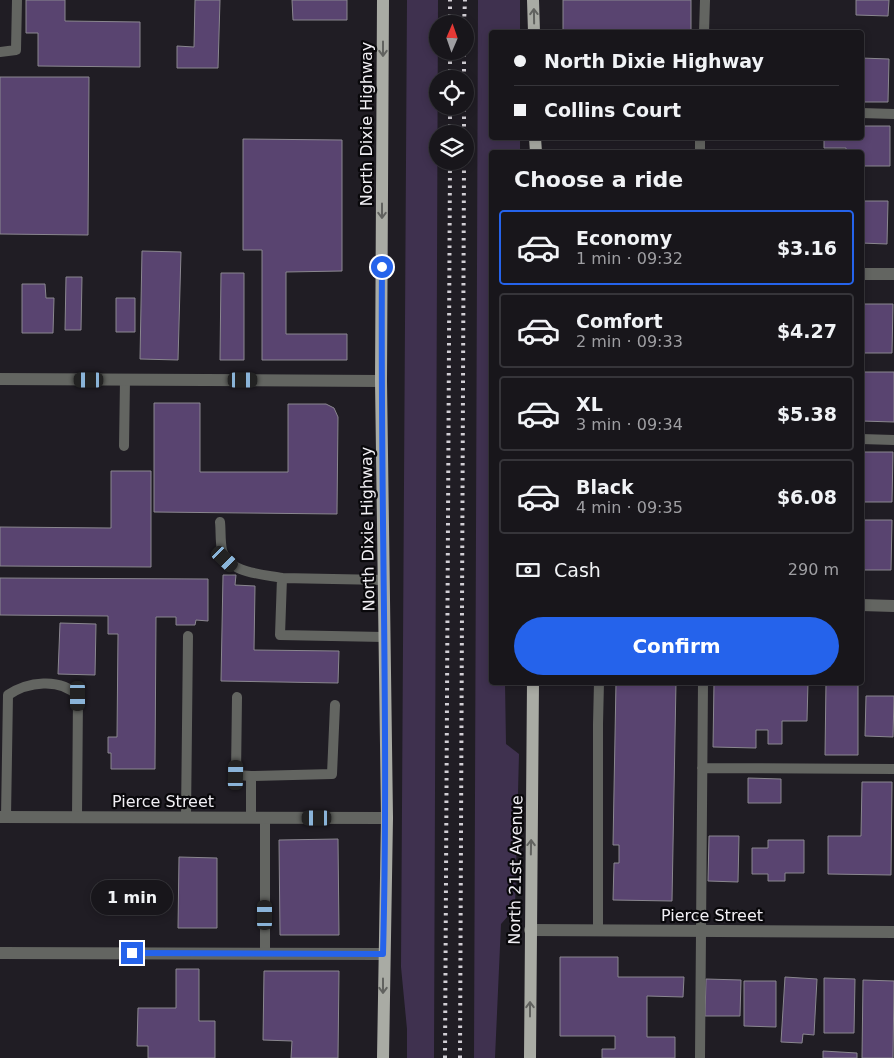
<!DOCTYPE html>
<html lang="en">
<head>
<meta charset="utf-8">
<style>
  :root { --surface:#18161b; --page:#211f24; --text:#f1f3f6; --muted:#9f9fa3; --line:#36353a; --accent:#2563eb }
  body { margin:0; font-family:"DejaVu Sans",sans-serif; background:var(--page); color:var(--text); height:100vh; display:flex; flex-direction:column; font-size:19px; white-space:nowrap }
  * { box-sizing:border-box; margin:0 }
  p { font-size:16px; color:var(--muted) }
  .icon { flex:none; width:28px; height:28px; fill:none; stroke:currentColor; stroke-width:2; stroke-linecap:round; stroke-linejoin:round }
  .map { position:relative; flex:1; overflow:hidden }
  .drawer { position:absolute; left:489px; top:150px; width:375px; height:535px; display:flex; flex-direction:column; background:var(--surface); border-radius:5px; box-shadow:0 2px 8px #0003,0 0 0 1px var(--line) }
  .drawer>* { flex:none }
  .top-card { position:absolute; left:489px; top:30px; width:375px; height:110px; border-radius:5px; box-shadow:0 2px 8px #0003,0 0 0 1px var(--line); display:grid; align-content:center; height:110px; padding:0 25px; background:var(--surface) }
  .needle { width:32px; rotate:2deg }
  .tools { position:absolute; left:429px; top:15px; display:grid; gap:10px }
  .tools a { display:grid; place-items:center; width:45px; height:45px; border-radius:50%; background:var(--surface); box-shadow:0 2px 8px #0003,0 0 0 1px var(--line); font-size:25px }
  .end { position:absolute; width:22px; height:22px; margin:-11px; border:6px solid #2563eb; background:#fff; box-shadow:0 0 0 2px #fff }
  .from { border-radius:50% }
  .bubble { position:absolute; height:35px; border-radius:18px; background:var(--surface); box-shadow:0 2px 8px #0003,0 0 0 1px var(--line); font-size:16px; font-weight:700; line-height:35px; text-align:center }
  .car { position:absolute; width:15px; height:30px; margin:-15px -8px; border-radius:6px; box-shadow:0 0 4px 1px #0007; background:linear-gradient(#222 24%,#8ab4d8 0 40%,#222 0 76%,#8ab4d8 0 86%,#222 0) }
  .top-card b { display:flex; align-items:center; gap:18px; height:48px; font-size:19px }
  .top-card b+b { border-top:1px solid var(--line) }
  .top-card i { width:12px; height:12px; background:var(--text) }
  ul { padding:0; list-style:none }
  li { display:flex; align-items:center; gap:15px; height:75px; margin:0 10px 8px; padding:0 15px; border:2px solid var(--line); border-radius:5px }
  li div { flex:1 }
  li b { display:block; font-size:19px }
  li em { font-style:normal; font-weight:700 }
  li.current { border-color:var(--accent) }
  li>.icon { width:45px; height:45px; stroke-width:1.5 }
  h2 { padding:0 25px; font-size:22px; line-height:60px }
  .pay { display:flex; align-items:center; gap:12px; height:55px; padding:0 25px; font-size:19px }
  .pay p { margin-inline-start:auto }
  .action { display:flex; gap:10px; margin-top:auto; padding:10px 25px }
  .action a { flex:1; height:58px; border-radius:30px; background:var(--accent); color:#fff; font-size:20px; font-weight:700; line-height:58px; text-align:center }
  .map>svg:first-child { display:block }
  .green { fill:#3f314f }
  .building { fill:#594470; stroke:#8a878f }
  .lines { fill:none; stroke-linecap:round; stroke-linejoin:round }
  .service { stroke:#636561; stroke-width:10 }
  .minor { stroke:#636561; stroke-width:12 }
  .primary { stroke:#a9aba4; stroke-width:12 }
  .rail { stroke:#d1ced4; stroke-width:4; stroke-dasharray:2.5 5; stroke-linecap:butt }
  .oneway { stroke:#61625f }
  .route { stroke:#2563eb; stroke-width:6 }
  .labels { text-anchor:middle; stroke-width:4.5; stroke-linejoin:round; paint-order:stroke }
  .street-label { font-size:16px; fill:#f1eff4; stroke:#09080b }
</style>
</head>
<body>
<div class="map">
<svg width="894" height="1058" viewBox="0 0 894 1058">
  <rect width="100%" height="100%" fill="#201d24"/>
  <!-- green -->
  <path class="green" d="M407 0H438L434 1058H407V1029L401 967Z
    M478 0H520V32H491V138H520V152H491V682L505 683 506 744 519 754 515 908 501 924 495 1058H474Z"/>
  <!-- building -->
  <path class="building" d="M26 0H65V21L140 22V67L38 66V33H26Z
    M195 0H220L218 68H177V46L194 47Z
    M292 0H347V20H293Z
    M563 0H691V30H682V32H563Z
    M856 0H889L888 16 856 15Z
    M861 58 889 59 888 102H861Z
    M0 77H89L88 235 0 234Z
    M861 126H890V166H861V152H846V148H824V138H861Z
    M243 139 342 140V271L286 272V334H347V360H262V250H243Z
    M861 201H888L887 244 861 243Z
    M142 251 181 252 178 360 140 359Z
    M221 273H244V360H220Z
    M66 277H82L81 330H65Z
    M22 284H45L46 298H54L53 333H22Z
    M116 298H135V332H116Z
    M861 304H893L892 353H861Z
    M861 372H894V422L861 421Z
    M154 403H200V472H288V404H326L334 408 338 417 337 514 154 512Z
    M861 452H893L892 502H861Z
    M111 471H151V567L0 566V527L111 528Z
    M861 520H892L891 570H861Z
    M223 575H236L235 585 255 586 254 650 339 651 338 683 221 681Z
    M0 578 208 579V621L196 620 195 625H176V617H156L155 769H111V753H108V737H117L118 634H108V616L0 615Z
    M60 623 96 624 95 675 58 674Z
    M616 682H676L672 901 613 900 614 863H619V845H613Z
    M714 682H808L807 721H782V744H768V730H756V748L713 747Z
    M826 682H858V755H825Z
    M866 696H894L893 737 865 736Z
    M748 778 781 779V803H748Z
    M862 782H892L891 875 828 874V836H861Z
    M709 836H739L738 882 708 881Z
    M338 839 339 935H280L279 840Z
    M768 840H804V873H785V881H768V874H752V848H768Z
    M179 857 217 858V928H178Z
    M560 957H618V977H684L683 997 647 996V1037H675V1058H602V1049H615V1036H560Z
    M176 969H199V1021H215V1058H148V1046H137L138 1008H176Z
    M264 971H339L338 1058H291L292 1041 263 1040Z
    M785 977 817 979 814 1035 803 1034 802 1043 781 1042Z
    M824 978 855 979 854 1033H824Z
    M706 979 741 980 740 1016H705Z
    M863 980 894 981 893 1058H862Z
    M744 981H776V1027L744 1026Z
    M823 1051 857 1053V1058H823Z"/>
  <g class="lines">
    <!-- service -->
    <path class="service" d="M704 32 705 0
      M0 52 16 50 17 0
      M861 113 894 114
      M700 152V138
      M861 439 894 440
      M124 446 125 380
      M220 522C221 531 220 541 222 550 227 573 262 574 282 578
      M384 580 282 578 280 635 384 637
      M237 697 236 775 251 776V818
      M702 768 894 769
      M251 776 332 774 335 705
      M6 817 8 695C27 682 60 677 78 696L77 817
      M186 817 188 636
      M598 930V724L599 682
      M265 954V818
      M700 1058 703 682"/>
    <!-- minor -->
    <path class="minor" d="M861 274H894
      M0 379 381 381
      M861 605 894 606
      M0 817 387 818
      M530 930 894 932
      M0 953 383 954"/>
    <!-- primary -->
    <path class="primary" d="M533 0 534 32
      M535 138 536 152
      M383 1058 387 818 381 381 383 0
      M530 1058 533 682"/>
    <!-- rail -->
    <path class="rail" d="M450 24V0
      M464 24 465 0
      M450 79V51
      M464 79V51
      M450 134V106
      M464 134V106
      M445 1058 450 161
      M460 1058 464 161"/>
  </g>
  <!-- one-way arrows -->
  <defs><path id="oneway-shaft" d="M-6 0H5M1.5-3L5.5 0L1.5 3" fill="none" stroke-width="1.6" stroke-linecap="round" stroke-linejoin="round" transform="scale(1.25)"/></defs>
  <g class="oneway">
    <use href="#oneway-shaft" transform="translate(534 16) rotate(-91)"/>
    <use href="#oneway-shaft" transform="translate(383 49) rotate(90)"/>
    <use href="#oneway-shaft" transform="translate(382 211) rotate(90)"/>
    <use href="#oneway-shaft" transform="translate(531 847) rotate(-89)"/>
    <use href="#oneway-shaft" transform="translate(383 986) rotate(90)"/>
    <use href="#oneway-shaft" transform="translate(530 1009) rotate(-90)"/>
  </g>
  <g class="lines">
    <!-- route -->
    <path class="route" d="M132 953 383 954C389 725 380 496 382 267"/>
  </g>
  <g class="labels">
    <!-- street labels -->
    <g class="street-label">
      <text transform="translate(366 124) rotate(-90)" y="6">North Dixie Highway</text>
      <text transform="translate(367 529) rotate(-91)" y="6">North Dixie Highway</text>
      <text x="163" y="807">Pierce Street</text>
      <text transform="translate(515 870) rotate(-89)" y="6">North 21st Avenue</text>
      <text x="712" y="921">Pierce Street</text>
    </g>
  </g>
</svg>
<div class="tools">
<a><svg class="needle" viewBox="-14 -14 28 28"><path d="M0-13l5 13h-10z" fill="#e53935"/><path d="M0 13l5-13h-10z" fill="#9f9fa3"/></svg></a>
<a><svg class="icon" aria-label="locate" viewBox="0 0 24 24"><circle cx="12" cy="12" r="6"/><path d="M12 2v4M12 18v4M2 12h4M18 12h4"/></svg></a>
<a><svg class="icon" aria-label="layers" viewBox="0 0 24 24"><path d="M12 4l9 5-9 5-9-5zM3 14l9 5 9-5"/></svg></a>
</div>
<i class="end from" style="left:382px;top:267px"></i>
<i class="end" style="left:132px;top:953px"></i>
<div class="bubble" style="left:91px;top:880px;width:82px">1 min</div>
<i class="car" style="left:89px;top:380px;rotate:270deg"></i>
<i class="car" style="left:243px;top:380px;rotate:90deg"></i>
<i class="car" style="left:225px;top:559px;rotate:134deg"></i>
<i class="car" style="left:78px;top:696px;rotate:180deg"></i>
<i class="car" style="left:236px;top:775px;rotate:1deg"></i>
<i class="car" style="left:317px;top:818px;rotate:270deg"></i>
<i class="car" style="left:265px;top:915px;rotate:0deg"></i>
<div class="top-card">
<b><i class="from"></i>North Dixie Highway</b>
<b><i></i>Collins Court</b>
</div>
<section class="drawer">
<h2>Choose a ride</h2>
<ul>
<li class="current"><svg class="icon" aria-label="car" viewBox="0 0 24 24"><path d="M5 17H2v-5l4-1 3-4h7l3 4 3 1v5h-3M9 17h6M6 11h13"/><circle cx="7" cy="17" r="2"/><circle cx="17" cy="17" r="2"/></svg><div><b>Economy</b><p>1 min · 09:32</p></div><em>$3.16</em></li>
<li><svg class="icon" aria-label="car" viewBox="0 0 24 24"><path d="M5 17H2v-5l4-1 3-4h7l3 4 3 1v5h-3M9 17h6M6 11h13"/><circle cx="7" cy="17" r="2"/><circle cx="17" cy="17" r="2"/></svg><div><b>Comfort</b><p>2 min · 09:33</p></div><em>$4.27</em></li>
<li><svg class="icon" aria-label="car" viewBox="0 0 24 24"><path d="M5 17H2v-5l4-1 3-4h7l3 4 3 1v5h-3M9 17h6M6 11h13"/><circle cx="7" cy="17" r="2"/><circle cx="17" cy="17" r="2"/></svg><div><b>XL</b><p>3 min · 09:34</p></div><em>$5.38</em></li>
<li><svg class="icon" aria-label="car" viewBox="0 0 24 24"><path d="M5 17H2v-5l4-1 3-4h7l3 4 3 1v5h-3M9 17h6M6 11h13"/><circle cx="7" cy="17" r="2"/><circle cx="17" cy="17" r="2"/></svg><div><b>Black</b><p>4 min · 09:35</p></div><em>$6.08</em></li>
</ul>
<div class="pay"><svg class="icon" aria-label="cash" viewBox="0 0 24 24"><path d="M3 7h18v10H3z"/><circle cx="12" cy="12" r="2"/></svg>Cash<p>290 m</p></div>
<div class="action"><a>Confirm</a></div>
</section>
</div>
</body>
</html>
